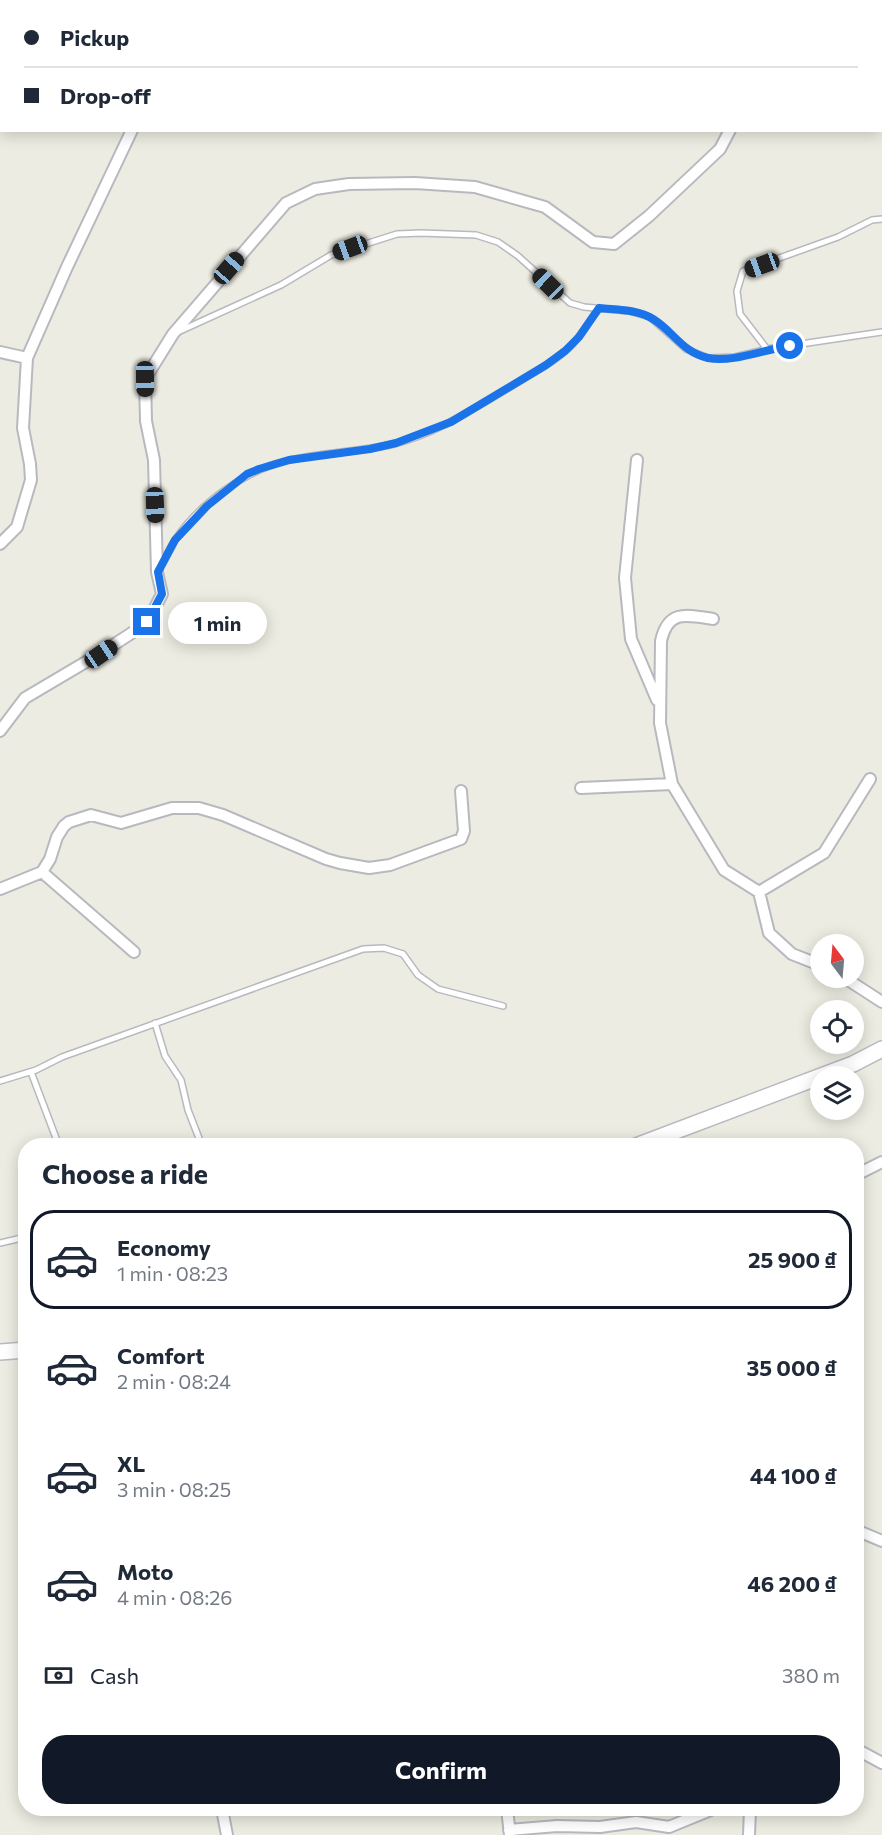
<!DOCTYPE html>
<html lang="en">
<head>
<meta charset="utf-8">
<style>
  :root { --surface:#fff; --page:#f6f6f7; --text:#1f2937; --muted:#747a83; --line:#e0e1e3; --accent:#111827 }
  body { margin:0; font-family:Commissioner,sans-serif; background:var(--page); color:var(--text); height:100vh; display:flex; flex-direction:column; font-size:22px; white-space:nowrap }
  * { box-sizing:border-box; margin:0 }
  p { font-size:20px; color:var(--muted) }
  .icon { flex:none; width:33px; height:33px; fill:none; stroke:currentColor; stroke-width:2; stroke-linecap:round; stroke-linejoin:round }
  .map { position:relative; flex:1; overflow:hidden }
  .side { position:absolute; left:18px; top:1138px; width:846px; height:678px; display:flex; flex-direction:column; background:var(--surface); border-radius:24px; box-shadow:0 3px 15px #0003 }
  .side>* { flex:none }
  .top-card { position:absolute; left:0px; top:0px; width:882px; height:132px; box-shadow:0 3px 15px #0003; display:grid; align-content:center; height:132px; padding:0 24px; background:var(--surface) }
  .needle { width:39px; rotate:344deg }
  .tools { position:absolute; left:810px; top:934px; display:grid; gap:12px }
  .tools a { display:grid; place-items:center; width:54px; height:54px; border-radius:50%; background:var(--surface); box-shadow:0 3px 15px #0003; font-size:30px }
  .end { position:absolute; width:27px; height:27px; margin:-14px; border:8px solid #1a73e8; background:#fff; box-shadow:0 0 0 3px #fff }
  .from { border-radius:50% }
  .bubble { position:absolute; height:42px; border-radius:21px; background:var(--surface); box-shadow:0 3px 15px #0003; font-size:20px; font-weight:700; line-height:42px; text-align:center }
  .car { position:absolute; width:18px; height:36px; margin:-18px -9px; border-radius:8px; box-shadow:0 0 4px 2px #0007; background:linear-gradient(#222 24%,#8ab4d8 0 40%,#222 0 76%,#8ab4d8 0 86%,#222 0) }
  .top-card b { display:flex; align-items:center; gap:21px; height:57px; font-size:22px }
  .top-card b+b { border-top:2px solid var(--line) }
  .top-card i { width:15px; height:15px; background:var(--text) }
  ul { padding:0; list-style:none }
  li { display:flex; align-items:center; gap:18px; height:99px; margin:0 12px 9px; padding:0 12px; border:3px solid transparent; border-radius:24px }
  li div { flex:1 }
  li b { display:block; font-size:22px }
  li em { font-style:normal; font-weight:700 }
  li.current { border-color:var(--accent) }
  li>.icon { width:54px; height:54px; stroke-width:1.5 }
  h2 { padding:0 24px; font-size:27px; line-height:72px }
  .pay { display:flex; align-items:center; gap:15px; height:66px; padding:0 24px; font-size:22px }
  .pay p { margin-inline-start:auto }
  .cta { display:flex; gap:12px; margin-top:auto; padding:12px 24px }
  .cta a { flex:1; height:69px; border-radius:24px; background:var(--accent); color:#fff; font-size:24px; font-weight:700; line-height:69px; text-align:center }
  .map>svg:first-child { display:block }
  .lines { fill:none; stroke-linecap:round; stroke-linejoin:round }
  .service-casing { stroke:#b7b9be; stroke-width:8 }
  .minor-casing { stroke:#b7b9be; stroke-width:14 }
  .secondary-casing { stroke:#b8bac0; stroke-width:18 }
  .service { stroke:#fff; stroke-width:5 }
  .minor { stroke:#fff; stroke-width:10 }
  .secondary { stroke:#fff; stroke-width:15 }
  .route { stroke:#1a73e8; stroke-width:8 }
</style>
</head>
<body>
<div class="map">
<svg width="882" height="1835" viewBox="0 0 882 1835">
  <rect width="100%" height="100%" fill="#edece2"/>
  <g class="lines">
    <defs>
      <path id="service" d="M180 331 281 285 331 255 397 234 421 233 476 235 498 242 518 256 570 303 584 307 629 311 650 317 686 349 708 358 735 357 767 349 882 332
        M767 349 740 314 737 291 743 271 838 237 872 220 882 219
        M159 569C165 558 170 547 177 537 201 503 246 470 286 461 322 452 359 452 394 444 438 433 474 408 512 386 532 373 555 362 572 345 582 334 590 320 599 308
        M155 1023 165 1056 181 1080 188 1110 202 1146
        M31 1072 59 1146
        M0 1081 36 1070 62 1057 363 949 384 948 403 954 418 975 438 989 503 1006
        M0 1243 26 1237"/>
      <path id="minor" d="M787 0V2
        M171 2V0
        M291 2 294 0
        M0 352 27 358
        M637 460 625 578 631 639 657 700
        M0 544 17 527 31 480 30 464 23 428 27 358 67 267 132 130
        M713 619C687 615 668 609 661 641L660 723 672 784 724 870 759 892 769 933 792 954 820 965
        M0 731 25 698 101 653 147 623 162 594 157 572 154 460 146 421 145 379 173 334 286 203 315 189 349 184 415 183 475 187 545 207 593 242 614 244 649 216 720 149 730 130
        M581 788 672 784
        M42 872 134 952
        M0 889 42 872 50 859 57 837 64 826 69 822 91 815 121 823 172 808H199L223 815 326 859 340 863 369 868 390 865 461 839 464 831 461 791
        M759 892 824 853 870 779
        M845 978 882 1002
        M856 1175 882 1162
        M856 1530 882 1541
        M856 1749 882 1763
        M222 1809 227 1835
        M507 1809 510 1835
        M509 1830 557 1826 600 1827 636 1822 669 1827 713 1809
        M749 1835 750 1809"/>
      <path id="secondary" d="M636 1146 853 1064 882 1049
        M0 1352 26 1350"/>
    </defs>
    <!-- service casing -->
    <use href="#service" class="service-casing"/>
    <!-- minor casing -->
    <use href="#minor" class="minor-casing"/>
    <!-- secondary casing -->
    <use href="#secondary" class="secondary-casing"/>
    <!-- service -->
    <use href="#service" class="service"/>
    <!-- minor -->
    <use href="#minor" class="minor"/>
    <!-- secondary -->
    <use href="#secondary" class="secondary"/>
  </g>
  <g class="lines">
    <!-- route -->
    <path class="route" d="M147 622 162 594 158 572 175 540 207 506 247 474 259 469 289 460 370 449 396 443 451 422 546 365 565 351 579 337 599 308C616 310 637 309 653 319 673 331 683 353 708 358 733 363 765 349 790 346"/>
  </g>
</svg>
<div class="tools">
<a><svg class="needle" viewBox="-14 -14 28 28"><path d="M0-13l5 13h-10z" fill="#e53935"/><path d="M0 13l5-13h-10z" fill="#747a83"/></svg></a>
<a><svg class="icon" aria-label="locate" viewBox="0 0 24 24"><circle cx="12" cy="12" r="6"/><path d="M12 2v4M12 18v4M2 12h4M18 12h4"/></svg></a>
<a><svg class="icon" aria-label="layers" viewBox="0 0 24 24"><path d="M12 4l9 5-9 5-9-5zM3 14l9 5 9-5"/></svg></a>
</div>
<i class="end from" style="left:790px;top:346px"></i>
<i class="end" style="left:147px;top:622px"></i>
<div class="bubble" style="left:168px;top:602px;width:99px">1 min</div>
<i class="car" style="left:350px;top:248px;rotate:250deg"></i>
<i class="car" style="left:762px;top:265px;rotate:250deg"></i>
<i class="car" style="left:229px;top:268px;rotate:41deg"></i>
<i class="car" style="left:548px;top:284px;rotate:314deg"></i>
<i class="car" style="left:145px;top:379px;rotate:179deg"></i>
<i class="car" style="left:155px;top:505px;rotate:178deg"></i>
<i class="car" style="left:101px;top:654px;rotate:56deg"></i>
<div class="top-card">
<b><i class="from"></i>Pickup</b>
<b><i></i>Drop-off</b>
</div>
<section class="side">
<h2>Choose a ride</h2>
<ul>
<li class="current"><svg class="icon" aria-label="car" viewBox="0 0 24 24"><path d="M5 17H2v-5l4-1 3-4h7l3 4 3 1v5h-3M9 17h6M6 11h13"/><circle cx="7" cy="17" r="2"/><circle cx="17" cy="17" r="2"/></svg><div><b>Economy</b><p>1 min · 08:23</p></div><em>25 900 ₫</em></li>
<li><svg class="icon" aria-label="car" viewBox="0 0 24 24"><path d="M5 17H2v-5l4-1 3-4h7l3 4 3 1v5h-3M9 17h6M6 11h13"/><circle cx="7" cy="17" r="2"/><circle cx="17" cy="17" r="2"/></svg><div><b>Comfort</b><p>2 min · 08:24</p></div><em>35 000 ₫</em></li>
<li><svg class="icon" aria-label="car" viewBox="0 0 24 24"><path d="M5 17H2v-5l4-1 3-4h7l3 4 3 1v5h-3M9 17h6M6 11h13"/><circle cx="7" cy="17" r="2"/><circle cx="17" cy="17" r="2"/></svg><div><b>XL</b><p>3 min · 08:25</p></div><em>44 100 ₫</em></li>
<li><svg class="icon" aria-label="car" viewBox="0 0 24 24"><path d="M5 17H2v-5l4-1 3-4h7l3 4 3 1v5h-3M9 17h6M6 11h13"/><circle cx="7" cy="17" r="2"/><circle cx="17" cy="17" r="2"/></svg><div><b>Moto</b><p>4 min · 08:26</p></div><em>46 200 ₫</em></li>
</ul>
<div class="pay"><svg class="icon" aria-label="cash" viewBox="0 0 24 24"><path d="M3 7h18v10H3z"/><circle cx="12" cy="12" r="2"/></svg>Cash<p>380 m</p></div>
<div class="cta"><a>Confirm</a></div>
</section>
</div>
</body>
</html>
